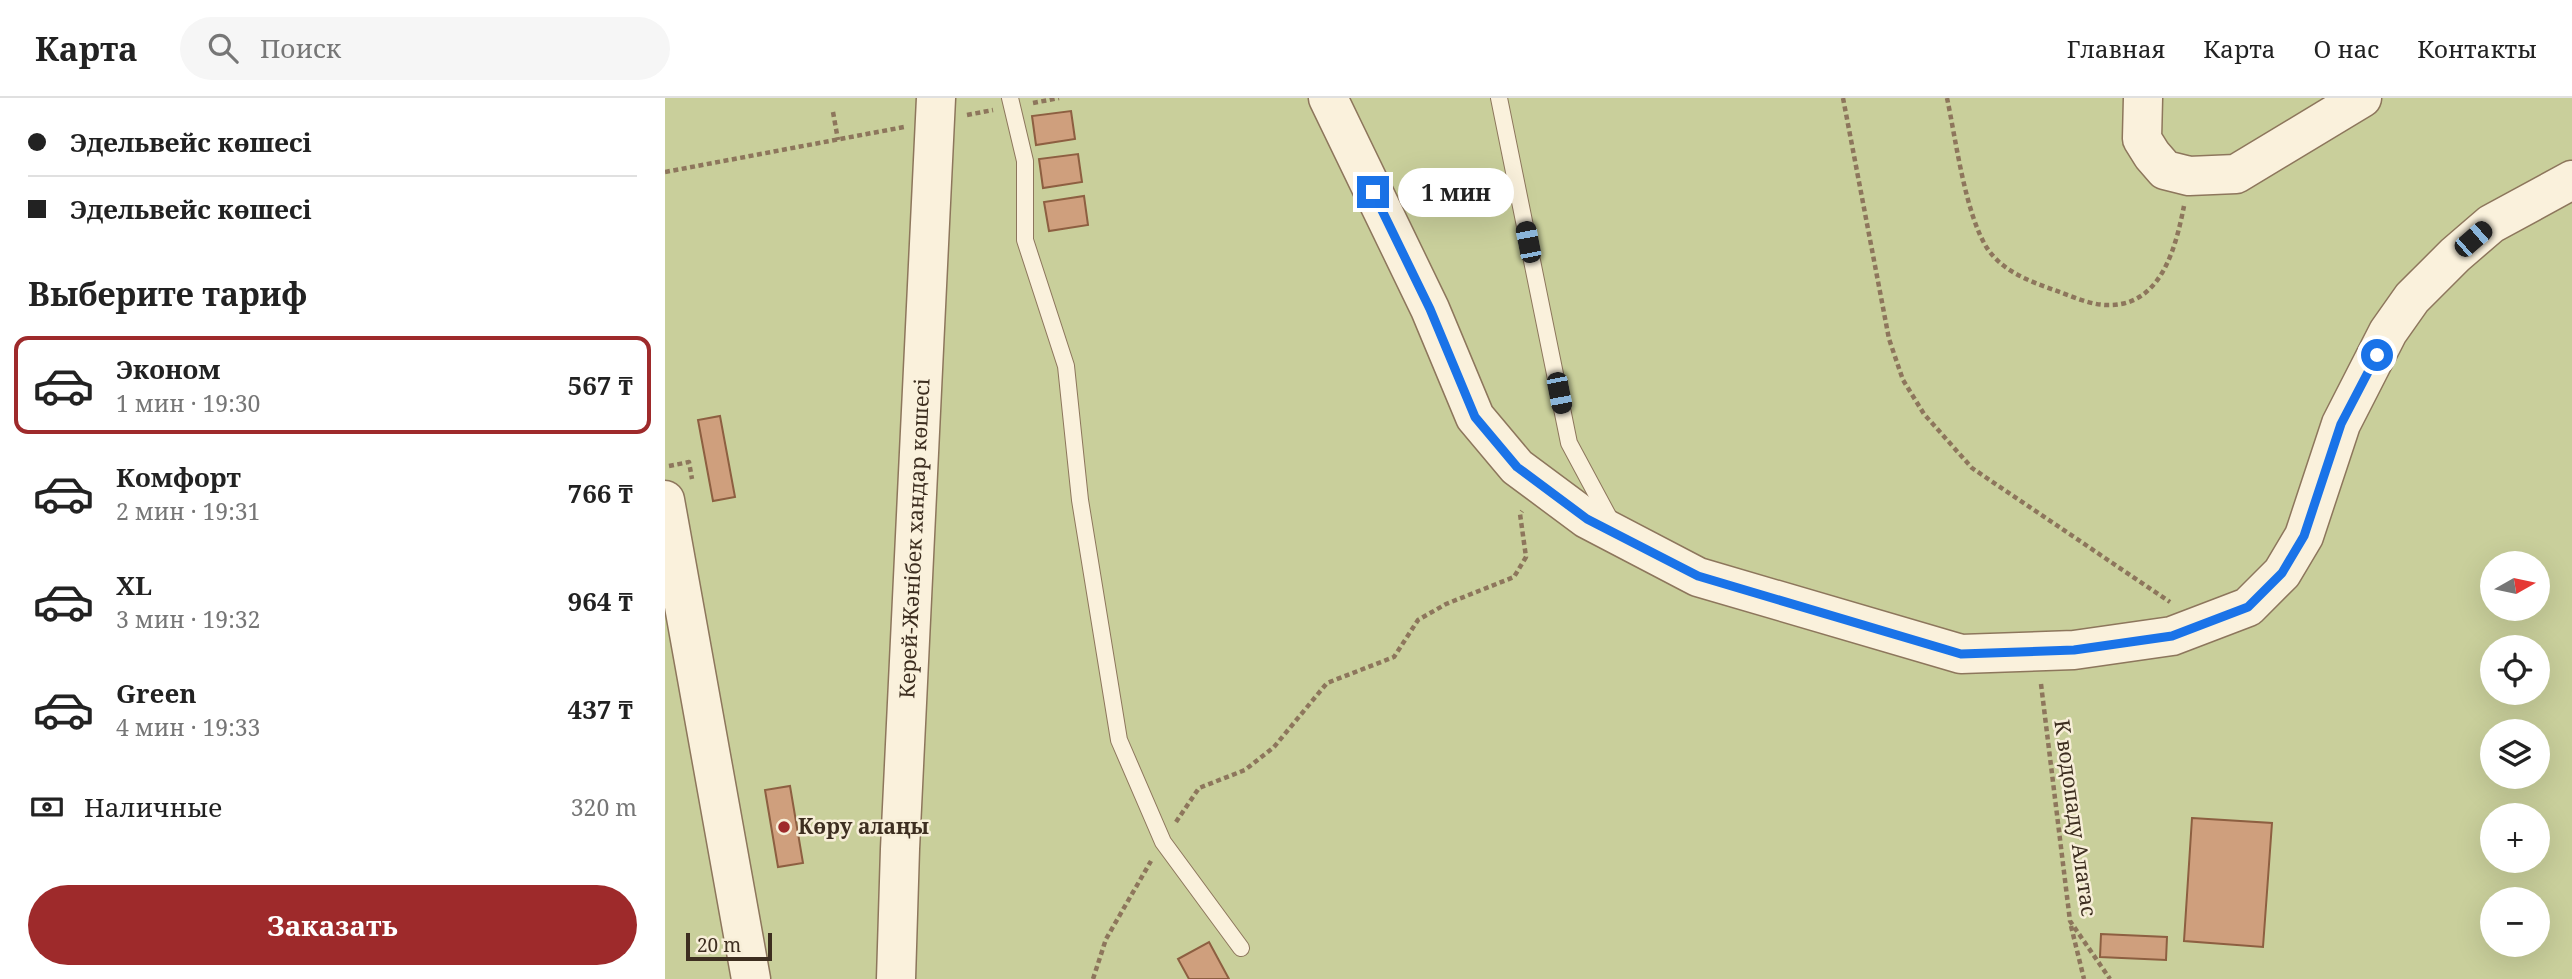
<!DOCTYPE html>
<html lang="ru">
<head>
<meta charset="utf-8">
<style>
  :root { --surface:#fff; --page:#f6f6f6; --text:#222; --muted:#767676; --line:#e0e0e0; --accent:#9e2a2b }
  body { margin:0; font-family:"Noto Serif",serif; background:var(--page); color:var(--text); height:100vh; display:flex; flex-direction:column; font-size:26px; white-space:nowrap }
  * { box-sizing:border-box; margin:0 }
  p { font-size:23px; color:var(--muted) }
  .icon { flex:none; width:38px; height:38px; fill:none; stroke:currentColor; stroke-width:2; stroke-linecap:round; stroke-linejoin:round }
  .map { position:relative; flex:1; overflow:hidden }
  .drawer { display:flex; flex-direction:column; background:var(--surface); width:665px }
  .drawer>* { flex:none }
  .top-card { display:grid; align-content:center; height:154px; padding:0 28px; background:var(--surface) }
  .needle { width:46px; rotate:81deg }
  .controls { position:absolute; left:1815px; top:453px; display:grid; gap:14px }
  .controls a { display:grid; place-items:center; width:70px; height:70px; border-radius:50%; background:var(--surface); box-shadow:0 7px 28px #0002; font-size:35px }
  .scale { position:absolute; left:21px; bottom:18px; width:86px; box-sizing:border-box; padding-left:7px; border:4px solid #3d2e20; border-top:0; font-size:19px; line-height:24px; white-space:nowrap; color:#3d2e20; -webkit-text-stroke:5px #f7eed8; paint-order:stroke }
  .end { position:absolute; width:32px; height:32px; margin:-16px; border:9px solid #1a73e8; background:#fff; box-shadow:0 0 0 4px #fff }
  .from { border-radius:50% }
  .bubble { position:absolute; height:49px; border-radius:24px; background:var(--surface); box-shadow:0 7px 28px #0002; font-size:23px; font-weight:700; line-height:49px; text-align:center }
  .car { position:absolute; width:21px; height:42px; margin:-21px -10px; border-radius:9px; box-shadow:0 0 5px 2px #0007; background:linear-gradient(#222 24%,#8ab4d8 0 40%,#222 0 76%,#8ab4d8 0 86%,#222 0) }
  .top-card b { display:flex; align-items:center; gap:24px; height:66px; font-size:26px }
  .top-card b+b { border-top:2px solid var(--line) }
  .top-card i { width:18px; height:18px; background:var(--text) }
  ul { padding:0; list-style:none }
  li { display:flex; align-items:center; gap:21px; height:98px; margin:0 14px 10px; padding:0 14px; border:4px solid transparent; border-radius:14px }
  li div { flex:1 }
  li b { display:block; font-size:26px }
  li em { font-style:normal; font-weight:700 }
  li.current { border-color:var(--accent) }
  li>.icon { width:63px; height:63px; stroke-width:1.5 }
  h2 { padding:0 28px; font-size:32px; line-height:84px }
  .pay { display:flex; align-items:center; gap:18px; height:77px; padding:0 28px; font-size:26px }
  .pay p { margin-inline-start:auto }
  .action { display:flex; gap:14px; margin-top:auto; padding:14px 28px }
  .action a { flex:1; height:80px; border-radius:42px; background:var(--accent); color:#fff; font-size:28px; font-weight:700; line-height:80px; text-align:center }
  header { display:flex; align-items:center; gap:42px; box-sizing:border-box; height:98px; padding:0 35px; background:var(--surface); border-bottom:2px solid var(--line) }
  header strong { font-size:33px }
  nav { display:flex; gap:38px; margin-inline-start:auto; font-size:24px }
  .search { width:490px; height:63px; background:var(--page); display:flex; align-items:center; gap:18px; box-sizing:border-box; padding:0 24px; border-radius:38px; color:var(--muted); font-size:26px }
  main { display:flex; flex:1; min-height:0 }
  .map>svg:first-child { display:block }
  .green { fill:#c9cf9b; fill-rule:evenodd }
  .building { fill:#cf9f7d; stroke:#8d5f41; stroke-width:2 }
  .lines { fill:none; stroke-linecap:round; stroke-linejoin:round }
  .service-casing { stroke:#8d765c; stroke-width:18 }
  .tertiary-casing { stroke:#8d765c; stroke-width:41 }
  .path { stroke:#8d765c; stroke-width:4.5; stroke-dasharray:5 3.5; stroke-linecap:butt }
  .service { stroke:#faf1dc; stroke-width:16 }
  .tertiary { stroke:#faf1dc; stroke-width:38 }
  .route { stroke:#1a73e8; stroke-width:9 }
  .poi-dot { fill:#9e2a2b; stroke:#f7eed8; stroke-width:2.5 }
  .labels { text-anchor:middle; stroke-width:5; stroke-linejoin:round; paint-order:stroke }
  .street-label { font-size:21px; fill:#3d2e20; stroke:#f7eed8 }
  .poi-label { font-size:21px; font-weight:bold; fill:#3d2e20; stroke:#f7eed8; text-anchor:start }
</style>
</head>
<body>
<header>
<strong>Карта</strong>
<div class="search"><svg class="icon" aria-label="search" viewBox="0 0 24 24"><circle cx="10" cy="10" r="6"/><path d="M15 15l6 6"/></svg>Поиск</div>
<nav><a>Главная</a><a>Карта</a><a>О нас</a><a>Контакты</a></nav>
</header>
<main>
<section class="drawer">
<div class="top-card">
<b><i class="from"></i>Эдельвейс көшесі</b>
<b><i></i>Эдельвейс көшесі</b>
</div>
<h2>Выберите тариф</h2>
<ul>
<li class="current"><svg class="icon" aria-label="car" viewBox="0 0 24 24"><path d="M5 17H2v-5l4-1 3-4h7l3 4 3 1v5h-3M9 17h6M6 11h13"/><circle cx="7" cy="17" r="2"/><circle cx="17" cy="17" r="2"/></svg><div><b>Эконом</b><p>1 мин · 19:30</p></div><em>567 ₸</em></li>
<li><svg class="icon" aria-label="car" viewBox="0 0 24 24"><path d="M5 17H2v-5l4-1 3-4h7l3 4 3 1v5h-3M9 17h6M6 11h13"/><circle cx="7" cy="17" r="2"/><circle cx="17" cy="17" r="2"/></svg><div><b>Комфорт</b><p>2 мин · 19:31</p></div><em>766 ₸</em></li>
<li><svg class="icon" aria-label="car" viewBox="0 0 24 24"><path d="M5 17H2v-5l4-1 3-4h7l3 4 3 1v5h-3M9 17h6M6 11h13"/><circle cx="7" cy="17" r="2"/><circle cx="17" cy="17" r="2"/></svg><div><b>XL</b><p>3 мин · 19:32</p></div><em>964 ₸</em></li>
<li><svg class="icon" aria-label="car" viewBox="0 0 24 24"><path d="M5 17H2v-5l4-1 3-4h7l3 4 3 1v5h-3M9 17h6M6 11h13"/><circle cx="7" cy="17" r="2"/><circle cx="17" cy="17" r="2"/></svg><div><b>Green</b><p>4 мин · 19:33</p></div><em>437 ₸</em></li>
</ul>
<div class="pay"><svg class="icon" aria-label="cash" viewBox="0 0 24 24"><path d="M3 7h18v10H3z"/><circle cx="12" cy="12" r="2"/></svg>Наличные<p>320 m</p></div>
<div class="action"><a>Заказать</a></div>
</section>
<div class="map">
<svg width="1907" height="881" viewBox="0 0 1907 881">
  <rect width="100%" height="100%" fill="#f0e4c8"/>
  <!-- green -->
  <path class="green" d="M0 0H1907V881H0ZM1827 466H1872V511H1827ZM1827 550H1872V595H1827ZM1827 634H1872V679H1827ZM1827 718H1872V763H1827ZM1827 802H1872V847H1827Z"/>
  <!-- building -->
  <path class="building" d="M406 13 410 41 371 47 367 18Z
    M413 56 417 84 378 90 374 61Z
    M419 98 423 127 384 133 379 104Z
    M55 318 70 399 48 403 33 322Z
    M125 688 138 765 113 769 100 692Z
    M1527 720 1607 725 1598 849 1519 843Z
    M1436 836 1502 839 1501 862 1435 859Z
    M544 844 564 881H524L513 861Z"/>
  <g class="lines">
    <defs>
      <path id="service" d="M345 0 360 63V142L401 268 415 402 454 642 498 744 576 850
        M834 0 904 345 948 427"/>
      <g id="tertiary">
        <path d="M663 0 765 211 810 319 852 369 922 421 1033 479 1296 556 1409 552 1507 538 1583 509 1617 475 1639 438 1676 326 1723 234 1747 200 1790 157 1826 126 1907 82"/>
        <path d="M1478 0 1477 41 1487 57 1500 72 1524 78 1571 76 1697 0"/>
        <path d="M0 402 86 881"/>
        <path id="s1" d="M231 881 235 751 271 0"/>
      </g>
    </defs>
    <!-- service casing -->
    <use href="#service" class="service-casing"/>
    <!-- tertiary casing -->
    <use href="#tertiary" class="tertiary-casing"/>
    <!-- path -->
    <path class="path" d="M1178 0 1224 241 1238 282 1259 316 1307 370 1505 504
      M1282 0C1291 42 1300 115 1322 150 1337 173 1364 183 1389 192 1407 198 1426 208 1446 207 1497 206 1511 148 1519 108
      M368 5 394 0
      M168 14 173 42
      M302 17 328 12
      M0 74 239 29
      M4 368 24 364 27 381
      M1376 586 1405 823 1445 881
      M511 724 534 690 580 672 609 649 662 585 729 559 753 522 781 506 849 479 861 459 855 416 857 413
      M1406 828 1419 881
      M428 881 441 841 486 763"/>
    <!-- service -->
    <use href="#service" class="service"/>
    <!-- tertiary -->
    <use href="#tertiary" class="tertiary"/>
  </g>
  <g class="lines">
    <!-- route -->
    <path class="route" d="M708 94 765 211 810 319 852 369 922 421 1033 478 1296 556 1409 552 1507 538 1583 509 1617 475 1639 438 1676 326 1712 257"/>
  </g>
  <!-- markers -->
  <circle class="poi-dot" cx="119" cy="729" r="7"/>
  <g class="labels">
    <!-- street labels -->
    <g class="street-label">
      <text dy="7" stroke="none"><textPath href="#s1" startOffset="441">Керей-Жәнібек хандар көшесі</textPath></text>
      <text transform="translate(1410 720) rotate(82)" y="7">К водопаду Алатас</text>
    </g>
    <!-- poi labels -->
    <g class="poi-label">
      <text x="133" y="736">Көру алаңы</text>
    </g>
  </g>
</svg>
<div class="controls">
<a><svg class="needle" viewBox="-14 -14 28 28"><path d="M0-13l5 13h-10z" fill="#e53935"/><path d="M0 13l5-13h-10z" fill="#767676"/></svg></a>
<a><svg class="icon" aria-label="locate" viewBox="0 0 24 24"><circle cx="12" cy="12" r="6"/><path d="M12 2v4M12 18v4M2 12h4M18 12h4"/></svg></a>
<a><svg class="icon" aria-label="layers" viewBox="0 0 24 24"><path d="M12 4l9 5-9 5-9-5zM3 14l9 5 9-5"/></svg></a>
<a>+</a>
<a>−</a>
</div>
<div class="scale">20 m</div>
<i class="end from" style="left:1712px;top:257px"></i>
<i class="end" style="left:708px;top:94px"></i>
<div class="bubble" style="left:733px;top:70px;width:116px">1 мин</div>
<i class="car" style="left:1808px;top:141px;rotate:49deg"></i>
<i class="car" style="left:863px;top:144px;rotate:349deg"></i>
<i class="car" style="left:894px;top:295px;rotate:169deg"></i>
</div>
</main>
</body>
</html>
